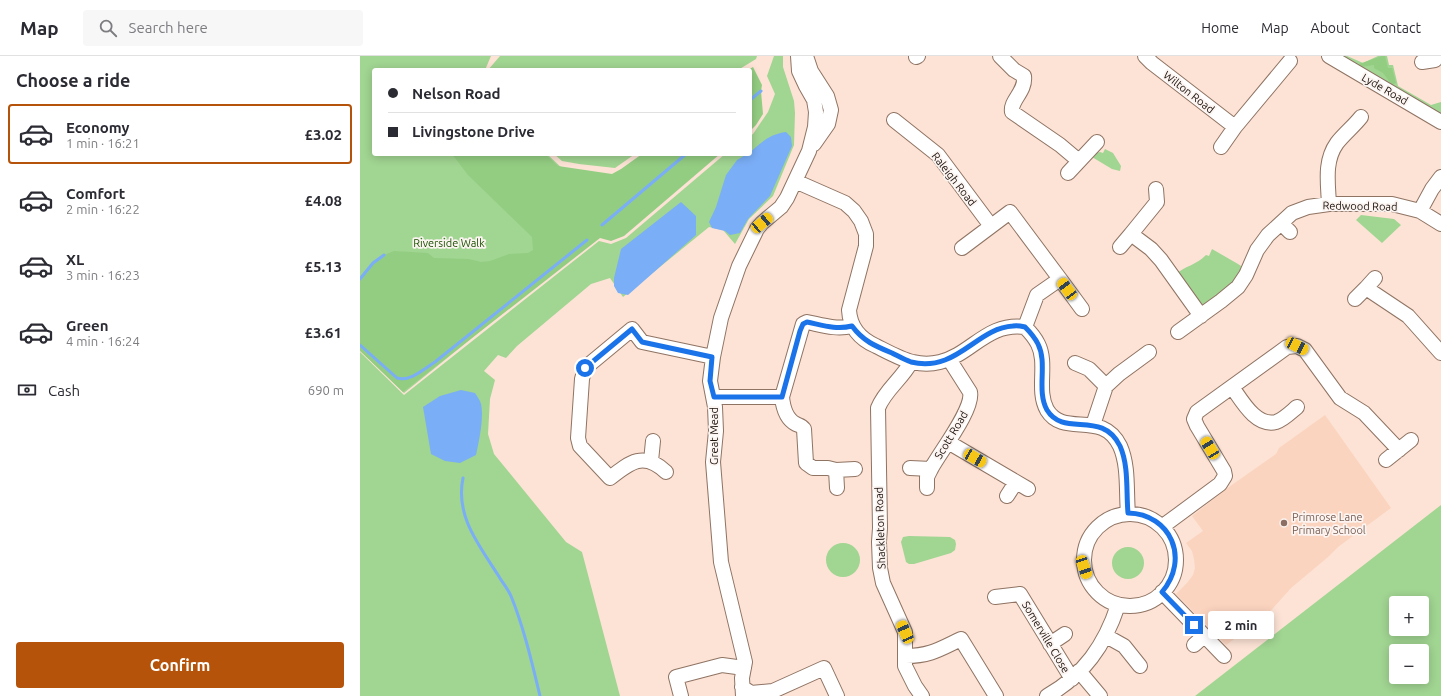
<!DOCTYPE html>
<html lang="en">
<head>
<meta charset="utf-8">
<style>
  :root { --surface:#fff; --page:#f7f7f7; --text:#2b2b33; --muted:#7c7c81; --line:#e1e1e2; --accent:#b45309 }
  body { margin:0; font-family:Ubuntu,sans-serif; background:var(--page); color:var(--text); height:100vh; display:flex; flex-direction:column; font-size:15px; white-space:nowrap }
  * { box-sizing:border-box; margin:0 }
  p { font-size:13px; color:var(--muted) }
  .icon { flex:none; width:22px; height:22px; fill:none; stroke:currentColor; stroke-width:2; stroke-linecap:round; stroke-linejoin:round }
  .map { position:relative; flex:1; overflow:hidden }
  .details { display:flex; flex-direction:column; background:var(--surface); width:360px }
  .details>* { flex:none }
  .hud { position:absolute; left:12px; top:12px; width:380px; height:88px; border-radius:4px; box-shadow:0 2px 10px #0003; display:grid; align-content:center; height:88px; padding:0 16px; background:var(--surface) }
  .controls { position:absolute; left:1029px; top:540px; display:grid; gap:8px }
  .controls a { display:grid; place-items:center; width:40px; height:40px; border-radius:4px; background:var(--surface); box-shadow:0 2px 10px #0003; font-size:20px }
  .end { position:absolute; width:18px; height:18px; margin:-9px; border:5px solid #1a73e8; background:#fff; box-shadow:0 0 0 2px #fff }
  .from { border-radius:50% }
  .bubble { position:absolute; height:28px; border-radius:4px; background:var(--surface); box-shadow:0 2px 10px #0003; font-size:13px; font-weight:700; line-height:28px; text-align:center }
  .car { position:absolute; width:12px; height:24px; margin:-12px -6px; border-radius:5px; box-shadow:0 0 3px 1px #0007; background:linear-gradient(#f5c518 24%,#345 0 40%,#f5c518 0 76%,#345 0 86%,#f5c518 0) }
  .hud b { display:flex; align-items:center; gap:14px; height:38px; font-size:15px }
  .hud b+b { border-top:1px solid var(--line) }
  .hud i { width:10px; height:10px; background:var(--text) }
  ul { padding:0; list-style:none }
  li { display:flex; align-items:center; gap:12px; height:60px; margin:0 8px 6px; padding:0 8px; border:2px solid transparent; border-radius:4px }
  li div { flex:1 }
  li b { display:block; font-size:15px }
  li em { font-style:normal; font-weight:700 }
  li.selected { border-color:var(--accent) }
  li>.icon { width:36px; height:36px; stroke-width:1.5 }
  h2 { padding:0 16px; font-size:18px; line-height:48px }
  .pay { display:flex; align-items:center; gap:10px; height:44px; padding:0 16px; font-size:15px }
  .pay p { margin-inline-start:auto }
  .primary-button { display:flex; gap:8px; margin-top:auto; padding:8px 16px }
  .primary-button a { flex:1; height:46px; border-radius:4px; background:var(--accent); color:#fff; font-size:16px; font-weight:700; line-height:46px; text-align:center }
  header { display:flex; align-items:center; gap:24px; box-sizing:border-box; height:56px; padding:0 20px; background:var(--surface); border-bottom:1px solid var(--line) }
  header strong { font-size:19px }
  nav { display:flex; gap:22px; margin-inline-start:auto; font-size:14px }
  .search { width:280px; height:36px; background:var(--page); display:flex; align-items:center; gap:10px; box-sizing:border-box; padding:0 14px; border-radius:4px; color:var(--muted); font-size:15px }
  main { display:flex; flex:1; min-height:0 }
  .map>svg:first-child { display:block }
  .built { fill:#fbd4bf }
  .green { fill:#a1d592; fill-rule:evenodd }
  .forest { fill:#93cd82 }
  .water { fill:#7aaef6 }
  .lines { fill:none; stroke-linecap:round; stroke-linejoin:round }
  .stream { stroke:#7aaef6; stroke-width:3 }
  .minor-casing { stroke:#8f7363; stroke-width:16 }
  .minor { stroke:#fff; stroke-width:14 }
  .route { stroke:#1a73e8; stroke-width:5 }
  .education-dot { fill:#8d6e63; stroke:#fbf4f1; stroke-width:1.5 }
  .labels { text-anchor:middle; stroke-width:3.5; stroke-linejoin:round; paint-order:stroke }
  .street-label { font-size:11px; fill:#1b110b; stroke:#fbf4f1 }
  .park-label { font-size:11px; fill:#1a5101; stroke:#fbf4f1 }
  .education-label { font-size:11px; fill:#785e54; stroke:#fbf4f1; text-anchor:start }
</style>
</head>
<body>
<header>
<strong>Map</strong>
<div class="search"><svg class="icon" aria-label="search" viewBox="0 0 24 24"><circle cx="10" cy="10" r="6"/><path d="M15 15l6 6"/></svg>Search here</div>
<nav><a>Home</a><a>Map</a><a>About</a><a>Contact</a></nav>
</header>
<main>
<section class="details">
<h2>Choose a ride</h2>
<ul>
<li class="selected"><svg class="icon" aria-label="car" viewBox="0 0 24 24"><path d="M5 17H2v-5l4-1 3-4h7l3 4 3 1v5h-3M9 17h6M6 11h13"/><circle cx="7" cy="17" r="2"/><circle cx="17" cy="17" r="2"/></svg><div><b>Economy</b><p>1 min · 16:21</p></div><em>£3.02</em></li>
<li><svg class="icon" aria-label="car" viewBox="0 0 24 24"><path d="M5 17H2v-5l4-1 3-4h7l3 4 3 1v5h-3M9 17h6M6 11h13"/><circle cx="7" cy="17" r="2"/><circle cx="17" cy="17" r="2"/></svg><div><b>Comfort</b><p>2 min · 16:22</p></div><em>£4.08</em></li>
<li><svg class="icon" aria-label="car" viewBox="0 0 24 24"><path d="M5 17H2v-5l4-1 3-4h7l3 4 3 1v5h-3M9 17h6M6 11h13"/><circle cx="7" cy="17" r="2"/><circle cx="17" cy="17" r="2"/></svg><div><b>XL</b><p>3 min · 16:23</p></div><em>£5.13</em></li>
<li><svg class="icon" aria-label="car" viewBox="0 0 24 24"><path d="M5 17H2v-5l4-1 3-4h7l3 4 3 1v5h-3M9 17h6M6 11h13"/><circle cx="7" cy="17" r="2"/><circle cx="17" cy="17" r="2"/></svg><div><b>Green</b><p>4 min · 16:24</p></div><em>£3.61</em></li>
</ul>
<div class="pay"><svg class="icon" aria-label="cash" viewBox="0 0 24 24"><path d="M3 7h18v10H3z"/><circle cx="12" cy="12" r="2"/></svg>Cash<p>690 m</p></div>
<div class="primary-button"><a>Confirm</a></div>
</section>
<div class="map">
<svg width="1081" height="640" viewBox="0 0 1081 640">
  <rect width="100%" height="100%" fill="#fce3d5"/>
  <!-- built -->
  <path class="built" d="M965 359 1031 452 978 491 968 501 931 532 906 560 866 589 816 538 827 527 833 519 835 512 834 503 832 495 826 487 843 475 832 460 869 431 916 398 919 392Z"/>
  <!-- green -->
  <path class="green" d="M0 0H131L125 14H14V98H187L239 147 164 240 44 337 0 294Z
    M140 0H397L396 3 378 14H128Z
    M414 0H423V11L434 45 435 57 434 89 413 140 389 163 375 188 363 174 349 171 263 241 250 222 231 228 157 290 146 302 138 299 124 315 135 324 130 343 128 378 134 398 206 486 222 496 260 640H0V296L44 339 239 185 251 188 266 182 365 98H390V80L393 78 408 56 415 38 407 20Z
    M980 0H987L1003 7 1018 0H1027L1029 9H1033L1038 30 1071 49 1081 46V59Z
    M745 93 753 97 761 110 760 115 752 113 732 101 736 97 740 96 743 97Z
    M194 98H275L255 112 219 108 202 105Z
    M1001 159 1034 163 1041 169 1022 187 996 164Z
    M852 193 878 208 881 210C881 228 856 240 844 250L838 248 815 219C824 210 837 209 846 199L849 200Z
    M1081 449V640H835ZM1036 547H1062V573H1036ZM1036 595H1062V621H1036Z
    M549 480 590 481 595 484 596 488 595 494 591 497 554 508H549L546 506 541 486 543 481Z
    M466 504a17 17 0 1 1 34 0a17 17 0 1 1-34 0Z
    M752 507a16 16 0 1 1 32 0a16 16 0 1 1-32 0Z"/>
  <!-- forest -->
  <path class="forest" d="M1022 0H1025L1028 12H1032L1036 27 1032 29 1023 17 1014 12V9L1001 11 999 8Z
    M393 11 402 29 401 35 403 58 396 69 390 75V14H388Z
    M92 98H185L198 110 252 118 261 113 282 98H360L264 180 251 185 240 182 43 336 0 295V223L13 207 24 199 34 195 68 197 74 202 109 203 121 206 130 205 149 198 168 197 173 194 172 181 108 119Z"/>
  <!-- water -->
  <path class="water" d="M426 76 431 81 432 90 410 140 388 163 380 177 370 179 365 175 352 172 349 166 356 151 366 119 377 104 387 98H390V96C402 86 410 78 426 76Z
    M321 146 336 160V179L268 239 258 237 254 230V222L261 193Z
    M101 334 115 337C117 340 120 344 121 348 124 362 119 385 116 399L100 407 85 405 71 398 63 351 80 340Z"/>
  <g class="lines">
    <!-- stream -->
    <path class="stream" d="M390 44 401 35
      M242 169 326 98
      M0 223 13 207 24 199
      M0 289 37 322C50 326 64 313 75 306L227 184
      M103 422C95 460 119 489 138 519 142 526 148 533 151 540 164 572 172 607 180 640"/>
    <defs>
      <path id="minor" d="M446 0 451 15 467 40 471 54 468 68 454 88
        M640 0 654 14 664 20C666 36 650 44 652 56L700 89 719 105
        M785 0 792 7 875 71 930 5
        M969 0 1081 66
        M556 1 558 0
        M1062 6 1075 4 1074 0
        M534 64 578 99 631 170
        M861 91 875 71
        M708 117 737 86
        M435 125 485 147 494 155 501 165 506 178V190L489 254C490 272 500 283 516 290 526 295 542 304 553 306 561 308 572 308 580 306 612 298 627 266 665 271 670 276 675 282 678 288 688 308 676 334 687 354 704 382 742 353 760 390 769 410 766 436 768 457
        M796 133 797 146 771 178 791 193 801 204 841 260
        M969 148C968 127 964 105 977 87 984 78 994 70 1001 61
        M1060 155 1072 133 1081 121
        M921 167 930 176
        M760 191 771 178
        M602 192 650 156 700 223 677 239 665 271
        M700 223 722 253
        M1006 232 1015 222
        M995 243 1006 232 1048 260 1081 297
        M492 270C476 274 462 269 447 266L443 268 422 341C423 351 426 363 436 368 440 370 441 369 444 373L446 407 453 412H468L476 414 495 413
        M818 276 861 245 878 231 886 219 897 194 908 179 932 157 948 151 969 148H1032L1060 155 1081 168
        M551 306C542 323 525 334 518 352L520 472 519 486 520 512 523 527 545 576V610L555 630 562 640
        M715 307 729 313 746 330
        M872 331C882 345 896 371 916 366 923 364 931 356 937 351
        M353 341H422
        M733 369 746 330 759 318 789 296
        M588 386 668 433
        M1026 404 1051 384
        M291 405 293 385
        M550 412 571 413
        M476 414 477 432
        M306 416C284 395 270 406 250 422L220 390 218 382 222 323 225 312 272 273 282 286 353 301
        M567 432V421L571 413C580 396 614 353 610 336L589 303
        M647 440 656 426
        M724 504a46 46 0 1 1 92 0a46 46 0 1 1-92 0Z
        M803 470 860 428 865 420 864 415 837 370 834 363 837 356 927 291 937 290 945 294 980 342 1004 357 1039 394
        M802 536 864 600
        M635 541 660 538 712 623
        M746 580 764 590 780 610
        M690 588 705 578
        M834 589 844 580
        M546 600C570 600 580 593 601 583L636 640
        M719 615 740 640
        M382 631 391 637 413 635 464 612 477 640
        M321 640 316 621 362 609 384 612
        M383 640 382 622 385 606 361 506 353 406 356 375 355 351 350 325 353 301 361 262 379 210 397 173 402 167 421 151 427 142 449 95 455 71 456 56 454 44 446 30 439 15 438 0
        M687 640C724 619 745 589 758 549"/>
    </defs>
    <!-- minor casing -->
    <use href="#minor" class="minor-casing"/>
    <!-- minor -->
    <use href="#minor" class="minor"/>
  </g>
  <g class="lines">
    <!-- route -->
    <path class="route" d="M225 312 272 273 282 286 352 301 350 325 354 341H422L440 275 443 268 447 266C462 269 476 274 492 270 503 285 515 290 532 297 538 300 545 304 551 306 597 317 616 272 653 270 657 269 661 270 665 271 670 276 675 282 678 288 688 308 676 334 687 354 704 382 742 353 760 390 769 410 766 436 768 457 811 458 830 503 802 536L834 569"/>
  </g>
  <!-- markers -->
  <circle class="education-dot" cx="924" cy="467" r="4"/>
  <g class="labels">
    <!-- street labels -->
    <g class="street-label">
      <text transform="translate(1025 33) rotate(30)" y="4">Lyde Road</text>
      <text transform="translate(829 36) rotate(38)" y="4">Wilton Road</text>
      <text transform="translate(594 123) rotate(52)" y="4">Raleigh Road</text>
      <text transform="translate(1000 150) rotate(1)" y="4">Redwood Road</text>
      <text transform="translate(591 379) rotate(-59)" y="4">Scott Road</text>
      <text transform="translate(354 380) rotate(-90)" y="4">Great Mead</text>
      <text transform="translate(520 472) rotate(-92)" y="4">Shackleton Road</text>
      <text transform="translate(686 581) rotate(59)" y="4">Somerville Close</text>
    </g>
    <!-- park labels -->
    <g class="park-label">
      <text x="89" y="191">Riverside Walk</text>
    </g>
    <!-- education labels -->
    <g class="education-label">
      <text x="932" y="465">Primrose Lane<tspan x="932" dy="13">Primary School</tspan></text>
    </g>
  </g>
</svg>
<div class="controls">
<a>+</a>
<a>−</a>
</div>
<i class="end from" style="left:225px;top:312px"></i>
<i class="end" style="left:834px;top:569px"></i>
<div class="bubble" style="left:848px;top:555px;width:66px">2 min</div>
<i class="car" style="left:402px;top:167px;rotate:50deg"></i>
<i class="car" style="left:707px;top:233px;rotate:323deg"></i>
<i class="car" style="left:937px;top:290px;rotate:117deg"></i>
<i class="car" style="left:850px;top:392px;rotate:329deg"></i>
<i class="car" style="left:615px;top:402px;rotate:120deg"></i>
<i class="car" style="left:724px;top:511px;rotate:161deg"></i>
<i class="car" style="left:545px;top:576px;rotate:336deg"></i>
<div class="hud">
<b><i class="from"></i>Nelson Road</b>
<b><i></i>Livingstone Drive</b>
</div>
</div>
</main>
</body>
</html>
